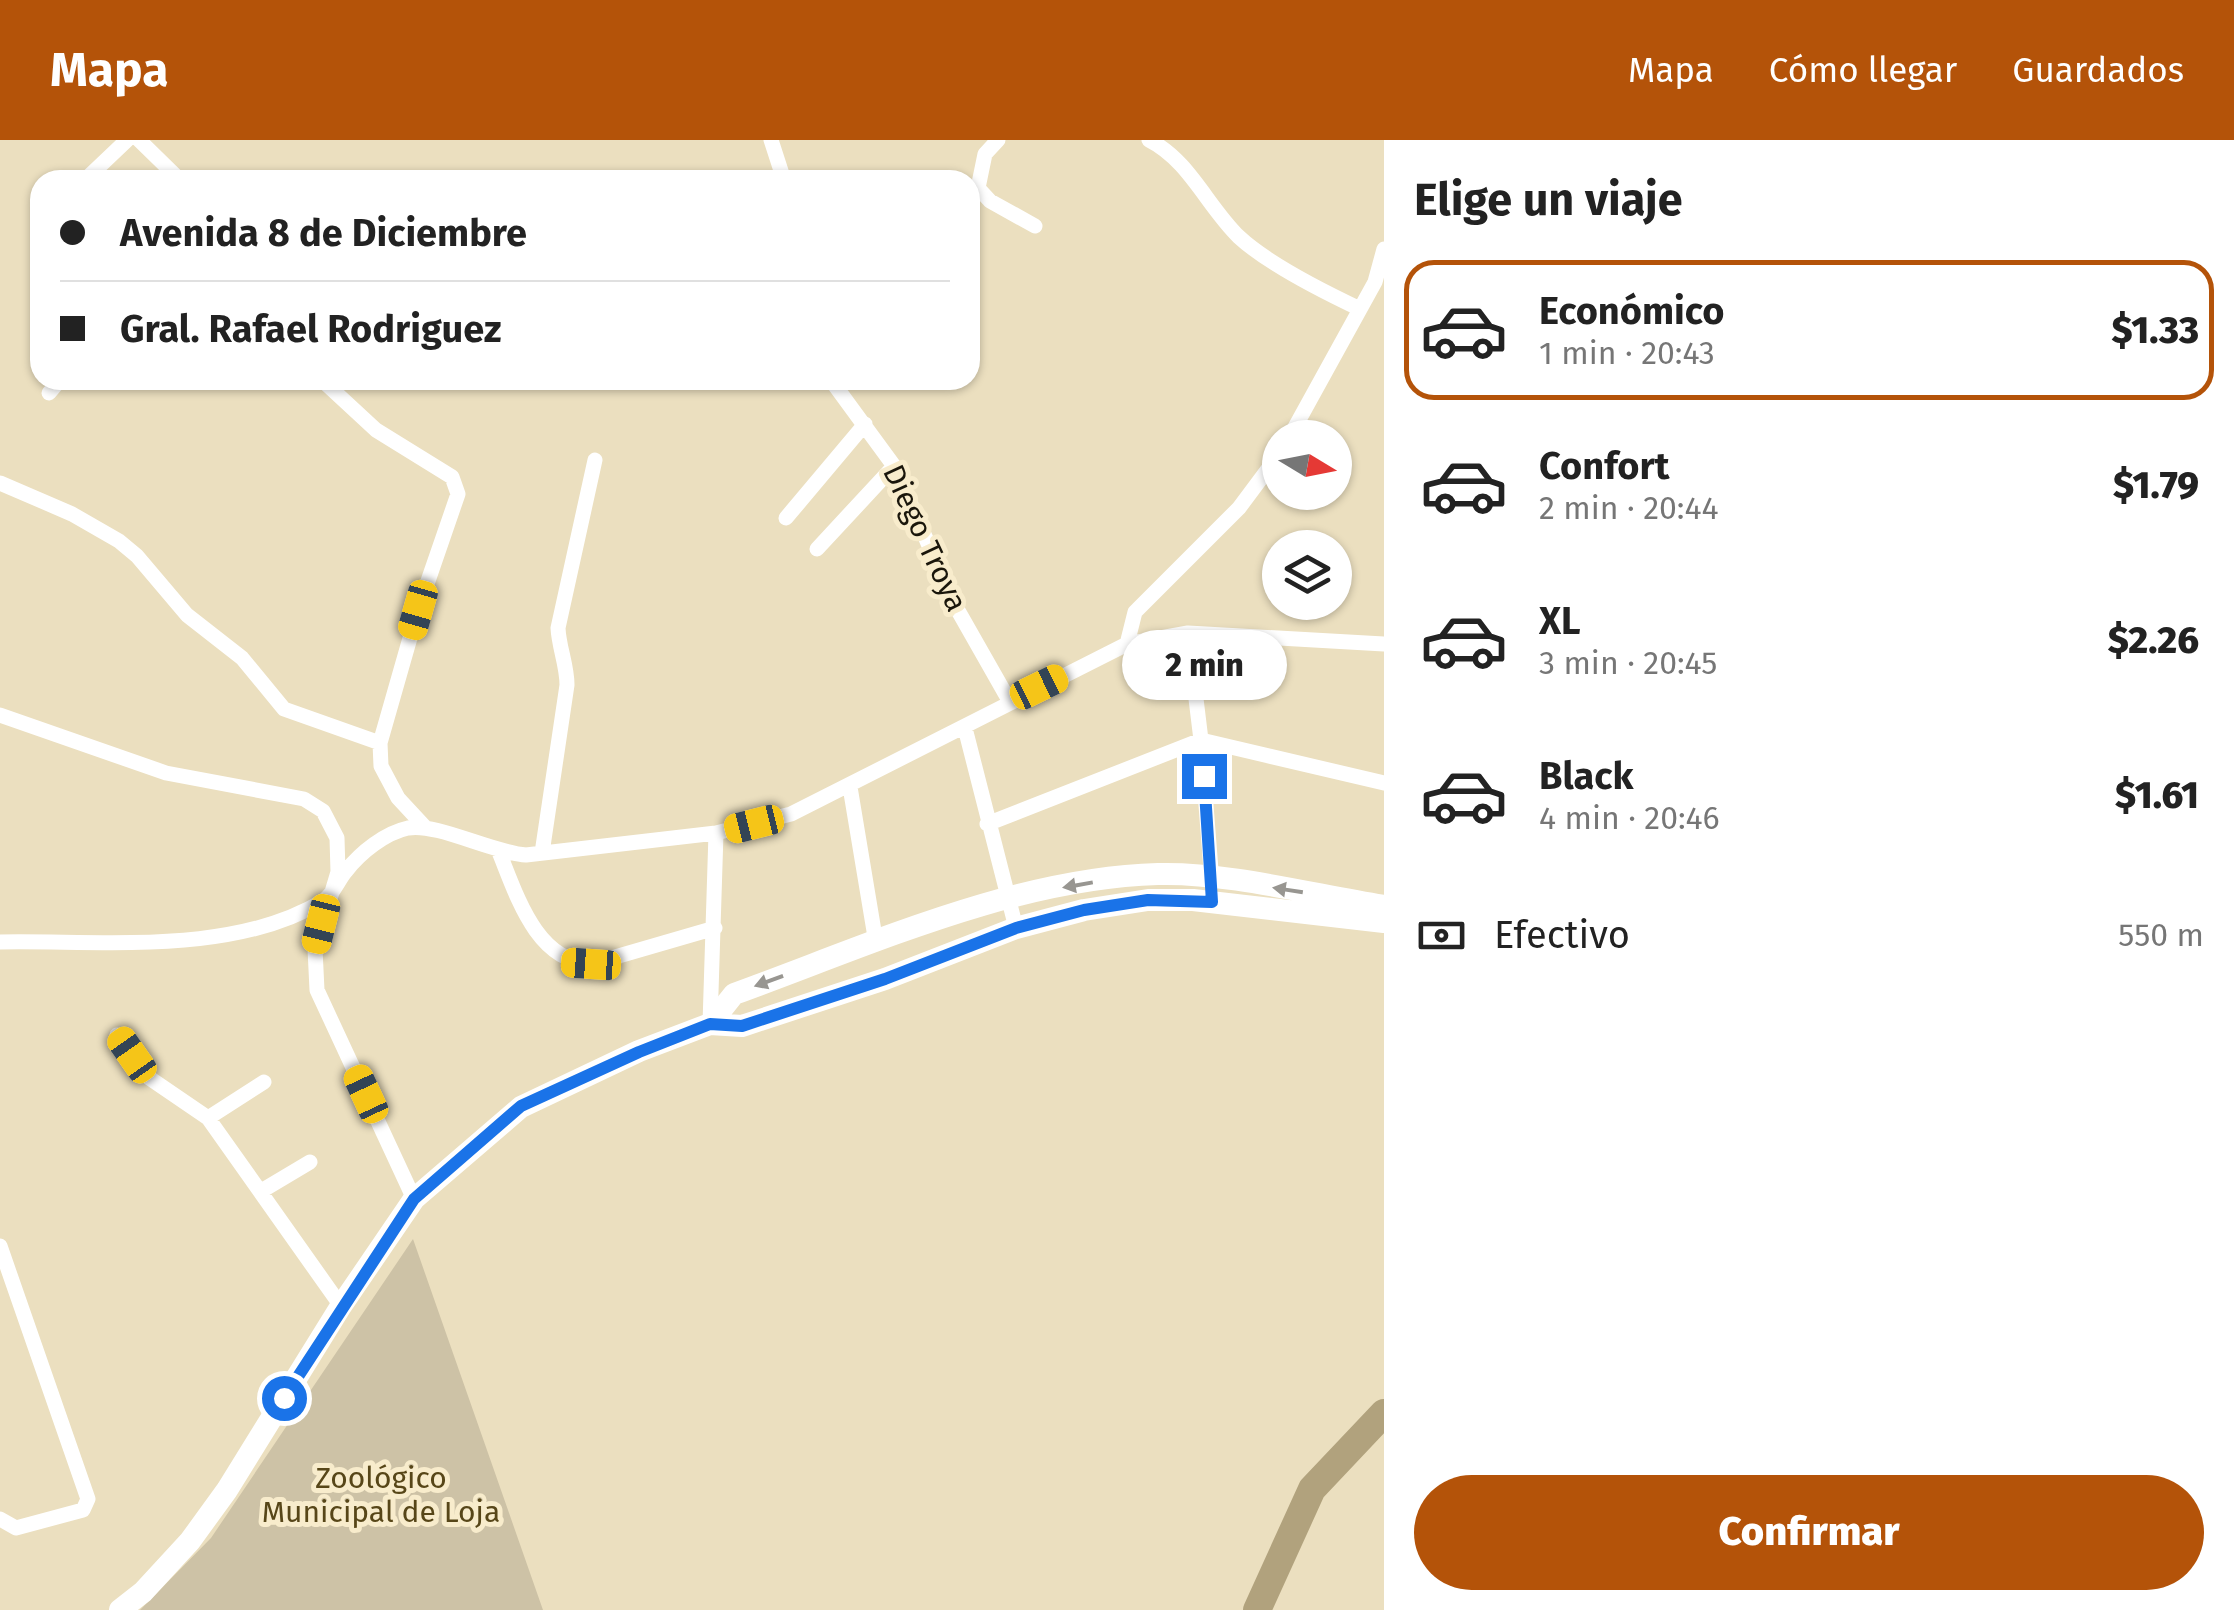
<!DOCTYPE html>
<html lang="es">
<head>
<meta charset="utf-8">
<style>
  :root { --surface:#fff; --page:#f6f6f6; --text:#222; --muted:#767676; --line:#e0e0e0; --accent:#b45309 }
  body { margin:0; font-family:"Fira Sans",sans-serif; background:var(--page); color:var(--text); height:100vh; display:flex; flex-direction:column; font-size:38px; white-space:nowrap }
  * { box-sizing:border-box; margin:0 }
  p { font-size:32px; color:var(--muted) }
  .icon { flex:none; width:55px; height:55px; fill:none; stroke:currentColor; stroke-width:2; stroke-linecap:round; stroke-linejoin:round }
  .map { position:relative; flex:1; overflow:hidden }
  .panel { display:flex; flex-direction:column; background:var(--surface); width:850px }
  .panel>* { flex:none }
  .guide { position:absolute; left:30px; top:30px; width:950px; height:220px; border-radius:30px; box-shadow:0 2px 8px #0004; display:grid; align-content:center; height:220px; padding:0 30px; background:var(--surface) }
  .needle { width:65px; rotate:100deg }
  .controls { position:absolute; left:1262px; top:280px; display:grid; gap:20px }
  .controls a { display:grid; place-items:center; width:90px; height:90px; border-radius:50%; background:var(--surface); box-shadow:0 2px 8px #0004; font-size:50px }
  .end { position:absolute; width:45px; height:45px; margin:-22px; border:12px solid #1a73e8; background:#fff; box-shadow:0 0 0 5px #fff }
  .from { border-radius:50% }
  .bubble { position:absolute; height:70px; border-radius:35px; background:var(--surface); box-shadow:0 2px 8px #0004; font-size:32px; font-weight:800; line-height:70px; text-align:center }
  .car { position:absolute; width:30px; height:60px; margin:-30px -15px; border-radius:12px; box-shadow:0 0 8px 2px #0007; background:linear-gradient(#f5c518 24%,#345 0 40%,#f5c518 0 76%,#345 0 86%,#f5c518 0) }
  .guide b { display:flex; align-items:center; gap:35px; height:95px; font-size:38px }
  .guide b+b { border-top:2px solid var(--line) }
  .guide i { width:25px; height:25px; background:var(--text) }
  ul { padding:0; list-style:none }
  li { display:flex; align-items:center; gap:30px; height:140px; margin:0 20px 15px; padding:0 10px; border:5px solid transparent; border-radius:30px }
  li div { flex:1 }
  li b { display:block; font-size:38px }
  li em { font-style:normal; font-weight:800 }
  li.selected { border-color:var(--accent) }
  li>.icon { width:90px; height:90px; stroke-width:1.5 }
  h2 { padding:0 30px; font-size:45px; line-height:120px }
  .pay { display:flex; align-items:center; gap:25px; height:110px; padding:0 30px; font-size:38px }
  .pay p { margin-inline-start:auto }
  .button { display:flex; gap:20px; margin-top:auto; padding:20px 30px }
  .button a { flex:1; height:115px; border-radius:60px; background:var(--accent); color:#fff; font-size:40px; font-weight:800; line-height:115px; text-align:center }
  header { display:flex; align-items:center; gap:60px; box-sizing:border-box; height:140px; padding:0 50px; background:var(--accent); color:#fff }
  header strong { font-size:48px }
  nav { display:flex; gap:55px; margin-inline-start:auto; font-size:35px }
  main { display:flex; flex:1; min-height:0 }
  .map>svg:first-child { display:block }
  .green { fill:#cdc2a6 }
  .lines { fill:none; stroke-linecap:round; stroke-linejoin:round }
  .river { stroke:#b1a27d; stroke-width:28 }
  .minor { stroke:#fff; stroke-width:15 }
  .secondary { stroke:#fff; stroke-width:22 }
  .oneway { fill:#989691 }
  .route { stroke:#1a73e8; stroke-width:12 }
  .labels { text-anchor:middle; stroke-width:10; stroke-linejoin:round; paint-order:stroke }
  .street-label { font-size:30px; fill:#1a160b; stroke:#f8eccc }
  .park-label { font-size:30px; fill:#574618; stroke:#f8eccc }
</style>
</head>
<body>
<header>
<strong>Mapa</strong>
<nav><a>Mapa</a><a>Cómo llegar</a><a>Guardados</a></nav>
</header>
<main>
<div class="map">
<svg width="1384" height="1470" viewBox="0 0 1384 1470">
  <rect width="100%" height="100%" fill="#ebdfbf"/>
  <!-- green -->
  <path class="green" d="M413 1099 543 1470H140L211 1398Z"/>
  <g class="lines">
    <!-- river -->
    <path class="river" d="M1257 1470 1312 1349 1384 1273"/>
    <!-- minor -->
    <path class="minor" d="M139 0 180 40
      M771 0 784 40
      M998 0 985 14 978 48 990 61 1035 86
      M1149 0C1189 20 1207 66 1239 97 1267 123 1324 152 1360 169
      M85 40 127 0
      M322 240 376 290 452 337 458 354 418 470 380 603 381 626 398 658 424 686
      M831 240 894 326 956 467 1010 562
      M49 253 60 240
      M1289 298 1375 142 1384 109
      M0 343 72 374 119 401 137 416 187 475 242 518 284 569 380 603
      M786 378 865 284
      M817 409 894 326
      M1188 493 1201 600 1212 743
      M1127 504 1135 472 1239 368 1280 313
      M0 575 166 633 304 659 323 671 337 698 338 732 315 809 317 850 414 1059
      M965 588 1016 788
      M850 647 876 803
      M987 684 1201 600 1384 643
      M499 712C517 756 536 821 591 824L715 788
      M542 713 567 545C567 525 559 508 558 488L595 320
      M0 802C102 800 232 816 323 761 334 754 338 740 346 731 361 712 385 693 408 688 438 683 490 712 526 715L716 693 791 674 1127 504 1188 493 1384 504
      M710 884 716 693
      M117 895 145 935 208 978 341 1166
      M208 978 264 942
      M263 1050 310 1022
      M0 1106 88 1359 83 1370 16 1388 0 1379"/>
    <!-- secondary -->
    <path class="secondary" d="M710 884 734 854C867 806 1014 738 1158 734 1227 732 1314 755 1384 766
      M120 1470 143 1452 190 1401 227 1350 341 1166 414 1059 521 967 639 911 710 884 742 886 885 839 1016 788 1084 770 1148 760H1193L1384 782"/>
  </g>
  <!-- one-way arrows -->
  <defs><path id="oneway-solid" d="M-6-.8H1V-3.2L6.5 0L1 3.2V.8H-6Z" transform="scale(2.5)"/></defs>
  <g class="oneway">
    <use href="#oneway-solid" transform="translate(1078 745) rotate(170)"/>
    <use href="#oneway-solid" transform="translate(1288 750) rotate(-171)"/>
    <use href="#oneway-solid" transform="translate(769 841) rotate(160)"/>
  </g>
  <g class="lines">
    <!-- route -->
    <path class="route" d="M284 1258 414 1059 521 966 639 912 710 884 742 886 885 839 1016 788 1084 770 1148 760 1212 762 1204 636"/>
  </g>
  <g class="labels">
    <!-- street labels -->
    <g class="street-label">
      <text transform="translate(925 398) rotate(65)" y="10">Diego Troya</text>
    </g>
    <!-- park labels -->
    <g class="park-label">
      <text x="381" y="1348">Zoológico<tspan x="381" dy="34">Municipal de Loja</tspan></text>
    </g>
  </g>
</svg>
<div class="controls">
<a><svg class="needle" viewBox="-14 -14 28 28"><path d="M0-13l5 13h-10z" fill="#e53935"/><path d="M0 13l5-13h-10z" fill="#767676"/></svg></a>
<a><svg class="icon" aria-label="layers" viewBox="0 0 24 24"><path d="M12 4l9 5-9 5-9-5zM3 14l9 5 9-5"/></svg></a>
</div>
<i class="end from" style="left:284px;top:1258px"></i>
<i class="end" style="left:1204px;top:636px"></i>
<div class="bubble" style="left:1122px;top:490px;width:165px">2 min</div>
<i class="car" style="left:418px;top:470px;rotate:196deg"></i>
<i class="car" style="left:1039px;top:547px;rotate:64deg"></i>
<i class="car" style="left:754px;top:684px;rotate:256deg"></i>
<i class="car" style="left:321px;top:784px;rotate:194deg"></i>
<i class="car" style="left:591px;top:824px;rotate:274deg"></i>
<i class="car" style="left:132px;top:915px;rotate:325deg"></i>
<i class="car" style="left:366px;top:954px;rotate:335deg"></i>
<div class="guide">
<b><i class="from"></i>Avenida 8 de Diciembre</b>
<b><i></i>Gral. Rafael Rodriguez</b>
</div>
</div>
<section class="panel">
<h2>Elige un viaje</h2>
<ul>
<li class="selected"><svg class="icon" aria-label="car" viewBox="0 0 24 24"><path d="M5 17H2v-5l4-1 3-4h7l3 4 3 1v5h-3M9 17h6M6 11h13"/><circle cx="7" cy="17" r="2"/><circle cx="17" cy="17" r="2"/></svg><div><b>Económico</b><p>1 min · 20:43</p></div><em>$1.33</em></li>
<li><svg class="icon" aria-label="car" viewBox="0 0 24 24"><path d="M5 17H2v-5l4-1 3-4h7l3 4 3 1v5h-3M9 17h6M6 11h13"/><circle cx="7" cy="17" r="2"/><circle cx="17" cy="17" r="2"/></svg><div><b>Confort</b><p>2 min · 20:44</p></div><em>$1.79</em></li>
<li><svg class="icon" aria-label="car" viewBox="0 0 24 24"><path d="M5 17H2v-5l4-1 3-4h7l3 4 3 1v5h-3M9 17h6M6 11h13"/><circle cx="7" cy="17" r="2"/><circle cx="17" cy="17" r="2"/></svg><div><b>XL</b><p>3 min · 20:45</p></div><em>$2.26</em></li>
<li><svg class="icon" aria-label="car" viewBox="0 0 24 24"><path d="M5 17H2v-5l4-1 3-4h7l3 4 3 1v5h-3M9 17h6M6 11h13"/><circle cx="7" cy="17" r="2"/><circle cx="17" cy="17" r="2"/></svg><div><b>Black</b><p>4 min · 20:46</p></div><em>$1.61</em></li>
</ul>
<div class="pay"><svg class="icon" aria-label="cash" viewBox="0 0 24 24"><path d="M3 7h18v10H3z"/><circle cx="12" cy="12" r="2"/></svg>Efectivo<p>550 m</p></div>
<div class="button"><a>Confirmar</a></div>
</section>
</main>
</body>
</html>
